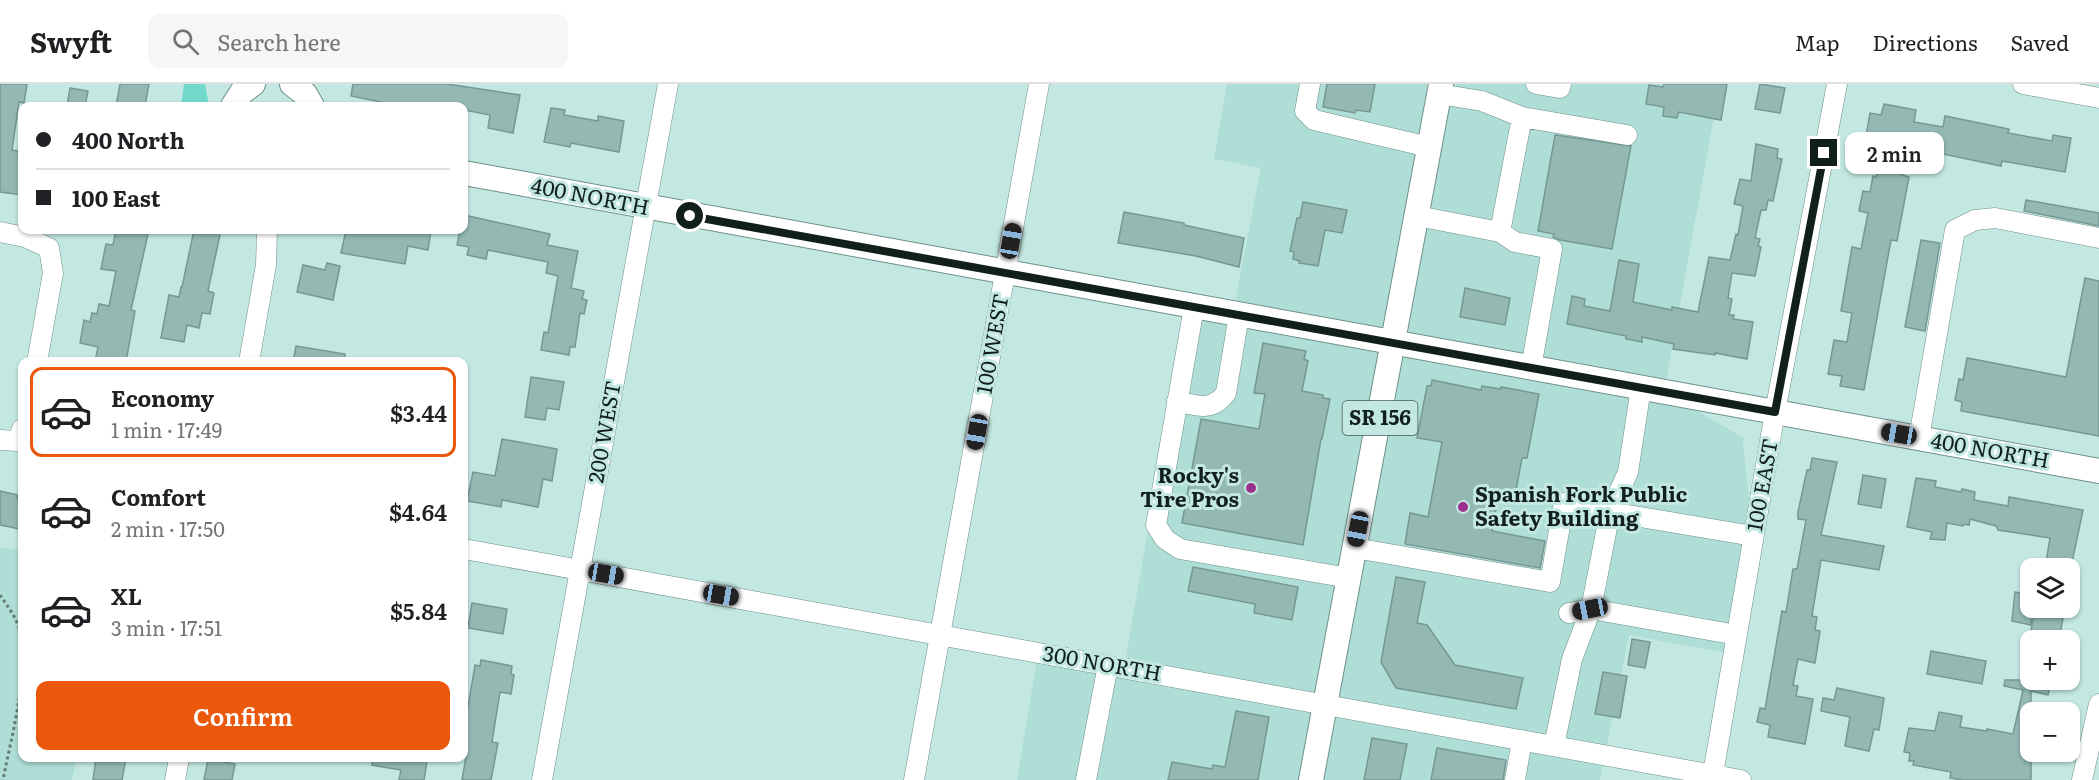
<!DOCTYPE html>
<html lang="en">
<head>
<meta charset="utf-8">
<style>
  :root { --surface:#fff; --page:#f6f6f6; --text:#202124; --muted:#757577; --line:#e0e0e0; --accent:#ea580c }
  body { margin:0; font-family:Literata,serif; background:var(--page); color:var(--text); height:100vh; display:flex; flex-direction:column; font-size:22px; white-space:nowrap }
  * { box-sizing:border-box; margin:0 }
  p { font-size:20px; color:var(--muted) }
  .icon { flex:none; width:33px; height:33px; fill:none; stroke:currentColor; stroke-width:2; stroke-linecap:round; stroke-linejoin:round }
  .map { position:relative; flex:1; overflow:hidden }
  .sheet { position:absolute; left:18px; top:273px; width:450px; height:405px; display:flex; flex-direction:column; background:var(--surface); border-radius:12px; box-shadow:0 2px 4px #0004 }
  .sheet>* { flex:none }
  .guide { position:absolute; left:18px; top:18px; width:450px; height:132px; border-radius:12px; box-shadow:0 2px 4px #0004; display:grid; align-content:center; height:132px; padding:0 18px; background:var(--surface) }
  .tools { position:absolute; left:2020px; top:474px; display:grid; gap:12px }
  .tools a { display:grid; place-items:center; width:60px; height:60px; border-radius:12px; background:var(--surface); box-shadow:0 2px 4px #0004; font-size:30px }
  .end { position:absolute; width:27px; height:27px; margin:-14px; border:8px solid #111f1d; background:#fff; box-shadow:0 0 0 3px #fff }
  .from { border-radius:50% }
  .bubble { position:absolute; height:42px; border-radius:12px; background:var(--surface); box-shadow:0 2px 4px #0004; font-size:20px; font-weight:600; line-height:42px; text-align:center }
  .car { position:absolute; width:18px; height:36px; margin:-18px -9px; border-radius:8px; box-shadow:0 0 4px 2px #0007; background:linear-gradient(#222 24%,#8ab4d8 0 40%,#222 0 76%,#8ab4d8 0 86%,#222 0) }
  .guide b { display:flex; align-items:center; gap:21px; height:57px; font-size:22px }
  .guide b+b { border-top:2px solid var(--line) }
  .guide i { width:15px; height:15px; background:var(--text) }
  ul { padding:10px 0 0; list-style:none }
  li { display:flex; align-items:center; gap:18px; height:90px; margin:0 12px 9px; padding:0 6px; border:3px solid transparent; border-radius:12px }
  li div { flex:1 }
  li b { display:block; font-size:22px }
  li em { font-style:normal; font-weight:600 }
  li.selected { border-color:var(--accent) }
  li>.icon { width:54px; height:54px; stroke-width:1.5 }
  .cta { display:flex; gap:12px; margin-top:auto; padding:12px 18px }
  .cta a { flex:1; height:69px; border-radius:12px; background:var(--accent); color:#fff; font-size:24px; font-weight:600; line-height:69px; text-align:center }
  header { display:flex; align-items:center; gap:36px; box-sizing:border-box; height:84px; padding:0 30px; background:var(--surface); border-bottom:2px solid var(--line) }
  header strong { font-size:28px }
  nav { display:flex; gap:33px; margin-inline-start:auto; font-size:21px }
  .search { width:420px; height:54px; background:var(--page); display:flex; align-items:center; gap:15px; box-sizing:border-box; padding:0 21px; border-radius:12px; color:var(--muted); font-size:22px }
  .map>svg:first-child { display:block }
  .built { fill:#afded6 }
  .green { fill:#71d8cb }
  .building { fill:#94b8b2; stroke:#759892; stroke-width:1.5 }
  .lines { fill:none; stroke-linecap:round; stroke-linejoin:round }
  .minor-casing { stroke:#6d908a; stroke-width:21 }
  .major-casing { stroke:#6d908a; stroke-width:26 }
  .path { stroke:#657d79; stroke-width:3; stroke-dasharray:3 3; stroke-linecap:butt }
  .minor { stroke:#fff; stroke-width:20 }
  .major { stroke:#fff; stroke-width:24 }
  .route { stroke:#111f1d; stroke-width:8 }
  .poi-dot { fill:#9d2f8d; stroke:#c3e7e1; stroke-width:2 }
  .labels { text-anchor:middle; stroke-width:6; stroke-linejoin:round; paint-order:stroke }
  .shield { fill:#c3e7e1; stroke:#465b58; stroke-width:1.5 }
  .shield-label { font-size:20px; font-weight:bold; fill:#111f1d }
  .street-label { font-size:21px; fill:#111f1d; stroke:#c3e7e1 }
  .poi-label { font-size:21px; font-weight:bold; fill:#111f1d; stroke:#c3e7e1; text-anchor:end }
</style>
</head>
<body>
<header>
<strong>Swyft</strong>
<div class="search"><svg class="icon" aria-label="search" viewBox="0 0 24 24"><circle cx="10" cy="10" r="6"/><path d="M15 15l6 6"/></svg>Search here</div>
<nav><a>Map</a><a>Directions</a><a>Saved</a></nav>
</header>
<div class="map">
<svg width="2099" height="696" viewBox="0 0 2099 696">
  <rect width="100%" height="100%" fill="#c3e7e1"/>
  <!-- built -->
  <path class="built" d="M1227 0H1720L1664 308 1744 354 1743 359 1753 452 1734 570 1629 551 1600 696H1017L1038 568 1124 584 1187 222 1243 231 1236 213 1261 84 1214 75Z
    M0 463 22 467V674H77L72 696H0Z"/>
  <!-- green -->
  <path class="green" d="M184 0H205L209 22H181Z"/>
  <!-- building -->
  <path class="building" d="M0 0H27L24 19 19 18 12 66 19 67 18 71 22 72V111L0 108Z
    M120 0H149L145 22H116Z
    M353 0H447L520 11 513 49 488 44 490 31 464 26V22H400L351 12Z
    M1327 0H1375L1370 28 1356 26 1355 29 1323 23Z
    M1664 0H1727L1721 36 1679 28 1677 34 1663 32 1664 23 1646 20 1649 1 1663 3Z
    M1760 0 1785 4 1780 29 1755 25Z
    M70 4 88 7 85 22H67Z
    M1884 20 1916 26 1914 38 1943 43 1945 32 2009 45 2008 49 2052 57 2053 51 2071 54 2065 88 2002 77 2001 82 1938 69V65L1907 60 1902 91 1909 93 1897 157 1891 156 1864 306 1840 302 1842 292 1828 290 1834 256 1847 258 1852 229 1841 227 1852 163 1861 165 1868 129 1859 127 1863 107 1870 108 1873 92 1876 93 1883 63 1875 62 1876 54 1866 52 1870 29 1881 31Z
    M551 24 565 26 564 31 598 37V32L624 37 619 68 571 59 570 63 544 58Z
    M1555 51 1631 62 1612 165 1560 156 1553 153 1554 150 1538 147Z
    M1756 60 1778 65 1777 74 1782 75 1773 117 1768 116 1766 126H1761L1755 154 1760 155 1758 162 1761 163 1755 192 1732 189 1728 214 1732 215 1729 231H1734L1733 235 1753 238 1747 275 1715 269V271L1673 265 1674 260 1642 253V258L1626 255V252L1567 240 1572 212 1585 215 1584 222 1610 227 1619 176 1639 180 1633 218 1672 226V223L1698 228 1709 173 1730 176 1736 150 1738 151 1743 122 1734 120 1740 95 1751 97Z
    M2026 116 2099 129V142L2024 127Z
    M1303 118 1347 126 1342 149 1325 146 1318 182 1299 179 1300 177 1293 175 1294 168 1290 167 1297 134H1300Z
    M1124 128 1184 139V141L1244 154 1239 183 1196 172 1118 159Z
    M464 131 550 150 547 161 578 167 571 204 584 207 582 215 587 216 584 230 580 229 575 263H570L569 271 541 266 544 248 548 249 558 192 546 189 548 178 488 166 486 175 467 171 469 163 457 161 460 146H464Z
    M116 146H145L144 149 148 150 131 226 135 227 126 278H95L98 263 80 259 84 236 90 238 92 229 97 230 99 220 109 222 116 187 101 185 106 160 113 161Z
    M194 146H221L208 207 214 209 210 230 202 229 199 244 187 241 184 258 161 254 169 211 179 213 181 203H182Z
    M346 146H431L428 166 408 162 405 180 341 169Z
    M1921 156 1940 159 1925 247 1905 243Z
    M327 179 340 182 333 216 297 208 303 181 325 186Z
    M2085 194 2099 197V352L1961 327 1962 318 1955 316 1959 295 1963 296 1967 274 2066 293Z
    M1465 204 1510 214 1505 241 1460 233Z
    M1263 259 1306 267 1304 275 1308 277 1302 307 1323 311V314L1330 315 1322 355H1321L1303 461 1182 439 1201 335 1259 345 1265 310 1254 309Z
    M296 262 345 270 344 278H293Z
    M531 293 564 298 559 326 547 324 545 336 525 333Z
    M1432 296 1481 306 1482 302 1501 305V303L1539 310 1527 374H1522L1514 417 1498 414 1492 447 1545 457 1540 484 1405 460 1410 429 1428 433 1442 358 1417 354 1427 302H1431Z
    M502 355 557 365 552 397 543 395 538 423 502 416 501 423 467 417 473 388 495 392Z
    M1812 374 1837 378 1821 451 1884 462 1879 486 1821 476 1812 532 1817 533 1815 546 1820 547 1815 579 1798 575 1793 601 1798 602 1796 612 1813 615 1805 660 1768 653 1770 641 1757 638 1760 624 1765 625 1782 527 1786 528 1793 485H1797L1806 436 1798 435V428L1807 386H1810Z
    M1863 391 1886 395 1881 424 1858 420Z
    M1916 394 1936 397 1935 403 1961 408 1962 405 1975 408 1974 416 2008 422 2009 413 2083 426 2071 483 2046 478 2050 454 1998 446 1996 442 1970 435 1969 441 1964 440 1963 442 1947 439 1945 456 1930 455 1932 448 1907 443Z
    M0 407 18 411 17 414 22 415 20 445 0 441Z
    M1193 483 1298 503 1292 536 1254 529 1255 520 1188 507Z
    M1396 493 1425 498 1417 539 1427 541 1455 581 1523 594 1516 625 1396 604 1381 578Z
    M2015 508 2031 511V541L2012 537Z
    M472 519 507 525 503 550 468 544Z
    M2034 529 2063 534 2059 556 2030 552Z
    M1632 555 1650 558 1645 584 1628 581Z
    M1931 567 1986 577 1982 600 1927 590Z
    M481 576 512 582 511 590 514 591 511 610 500 608 492 658 498 659 491 696H462L466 672H464V622L468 623 475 581 480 582Z
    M1603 588 1627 592 1620 634 1595 630Z
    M2005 596H2051L2048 611 2031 607V696H1962L1950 694 1951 688 1913 681 1914 677H1909L1910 669 1904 668 1909 644 1935 647 1939 628 1962 632 1960 643 1987 647V645L2013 650 2023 606 2004 602Z
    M1837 604 1884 614 1879 646 1874 645 1869 667 1845 662 1850 633 1821 627 1823 614 1834 616Z
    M1236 627 1269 633 1258 696H1168L1172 678 1212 685 1213 681 1225 683Z
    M1372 654 1407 660 1400 696H1364Z
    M1437 664 1506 676 1503 696H1431Z
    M96 674H126L122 696H93Z
    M372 674H406L427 677 424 696H399L401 686 372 681Z
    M208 675 235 680 232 696H204Z"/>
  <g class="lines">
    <defs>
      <path id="minor" d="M1310 0 1305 27 1314 36 1429 63
        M1536 0 1560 4 1561 0
        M2023 0 2099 14
        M1439 10 1482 17 1522 33 1500 148 1515 158 1552 165 1531 284
        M1522 33 1627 51
        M1417 132 1500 148
        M0 148 25 153 49 164 53 189 37 278
        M1194 223 1156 441 1165 455 1180 465 1349 494
        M249 278 266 181 267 146
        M1177 317C1197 322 1212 328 1226 309L1239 231
        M1919 354 1955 146 1975 136 1995 134 2099 154
        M0 356 17 357 22 345
        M1355 464 1550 498 1564 419 1610 428 1628 388 1641 304
        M464 465 1741 696
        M1737 551 1591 525 1610 428 1753 452
        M1554 662 1572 575 1591 525 1569 529
        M175 696 179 674
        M542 696 668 0
        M914 696 1039 0
        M1086 696 1108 581
        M1515 696 1522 656
        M1712 696 1775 328 1837 0
        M2082 696 2099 620"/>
      <path id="major" d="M292 0 305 10 312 22
        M233 22 242 8 253 0
        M464 89 2099 387
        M1311 696 1441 0"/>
    </defs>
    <!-- minor casing -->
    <use href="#minor" class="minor-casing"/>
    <!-- major casing -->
    <use href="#major" class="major-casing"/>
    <!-- path -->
    <path class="path" d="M0 511C7 521 18 536 20 548 28 596 12 649 3 696"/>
    <!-- minor -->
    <use href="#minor" class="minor"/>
    <!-- major -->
    <use href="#major" class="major"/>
  </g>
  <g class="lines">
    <!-- route -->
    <path class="route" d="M690 132 1775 328 1824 69"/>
  </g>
  <!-- markers -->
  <g class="poi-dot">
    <circle cx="1251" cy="404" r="6"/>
    <circle cx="1463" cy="423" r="6"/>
  </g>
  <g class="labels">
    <!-- shield labels -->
    <rect class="shield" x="1342.5" y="317" width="75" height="34" rx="4.5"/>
    <g class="shield-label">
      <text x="1380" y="341">SR 156</text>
    </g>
    <!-- street labels -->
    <g class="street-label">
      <text transform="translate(590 113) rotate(11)" y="7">400 NORTH</text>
      <text transform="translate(993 260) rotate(-80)" y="7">100 WEST</text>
      <text transform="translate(605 348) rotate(-80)" y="7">200 WEST</text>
      <text transform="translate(1990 367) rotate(10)" y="7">400 NORTH</text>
      <text transform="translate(1763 401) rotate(-80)" y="7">100 EAST</text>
      <text transform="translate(1102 580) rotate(10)" y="7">300 NORTH</text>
    </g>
    <!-- poi labels -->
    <g class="poi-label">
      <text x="1239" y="399">Rocky's<tspan x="1239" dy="24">Tire Pros</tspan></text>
      <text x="1475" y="418" text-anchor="start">Spanish Fork Public<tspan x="1475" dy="24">Safety Building</tspan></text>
    </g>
  </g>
</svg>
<div class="tools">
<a><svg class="icon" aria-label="layers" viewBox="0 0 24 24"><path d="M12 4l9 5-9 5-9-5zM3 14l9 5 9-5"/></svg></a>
<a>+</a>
<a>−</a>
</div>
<i class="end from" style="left:690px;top:132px"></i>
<i class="end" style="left:1824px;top:69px"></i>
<div class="bubble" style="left:1845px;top:48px;width:99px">2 min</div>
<i class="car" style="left:1011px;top:157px;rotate:10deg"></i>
<i class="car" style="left:977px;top:348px;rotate:190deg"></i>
<i class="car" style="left:1899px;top:350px;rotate:280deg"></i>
<i class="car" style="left:1358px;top:445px;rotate:191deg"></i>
<i class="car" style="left:606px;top:490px;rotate:100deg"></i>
<i class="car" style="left:721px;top:511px;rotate:100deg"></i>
<i class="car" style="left:1590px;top:525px;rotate:259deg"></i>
<div class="guide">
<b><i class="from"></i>400 North</b>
<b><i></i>100 East</b>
</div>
<section class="sheet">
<ul>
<li class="selected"><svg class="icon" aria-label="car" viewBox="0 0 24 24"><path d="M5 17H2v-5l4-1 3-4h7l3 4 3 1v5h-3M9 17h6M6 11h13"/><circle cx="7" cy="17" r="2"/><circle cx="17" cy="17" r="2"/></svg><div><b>Economy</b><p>1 min · 17:49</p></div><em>$3.44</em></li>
<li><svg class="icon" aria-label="car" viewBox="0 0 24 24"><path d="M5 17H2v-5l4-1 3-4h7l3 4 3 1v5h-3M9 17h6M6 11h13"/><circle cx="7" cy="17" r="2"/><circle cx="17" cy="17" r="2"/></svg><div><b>Comfort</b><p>2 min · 17:50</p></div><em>$4.64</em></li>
<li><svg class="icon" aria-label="car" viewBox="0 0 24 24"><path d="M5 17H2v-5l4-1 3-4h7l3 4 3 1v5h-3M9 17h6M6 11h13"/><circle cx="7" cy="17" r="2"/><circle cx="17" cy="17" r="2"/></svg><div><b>XL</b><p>3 min · 17:51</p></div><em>$5.84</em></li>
</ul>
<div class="cta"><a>Confirm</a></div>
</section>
</div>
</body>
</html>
